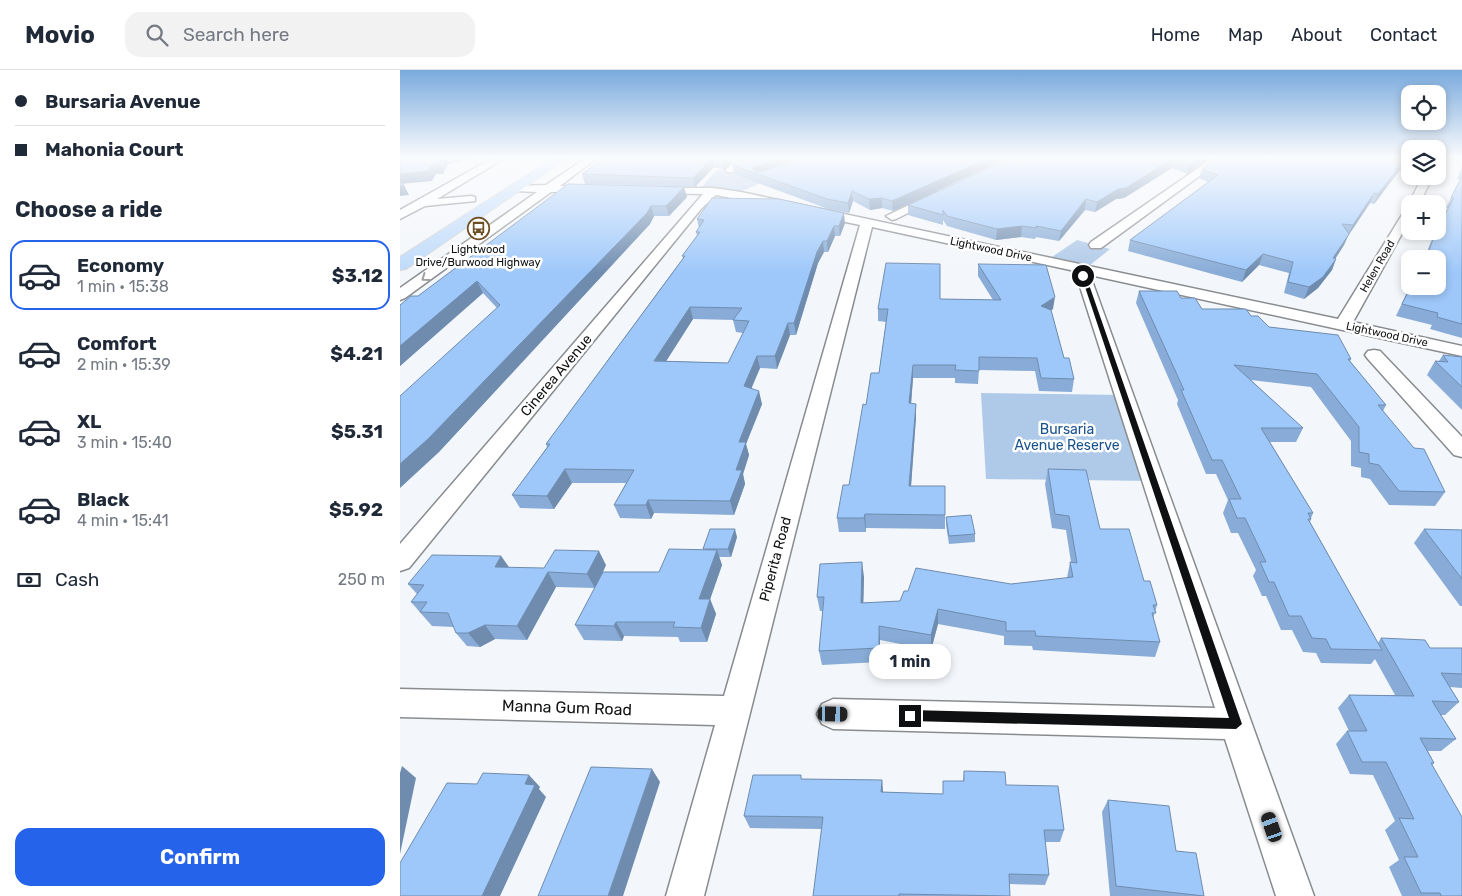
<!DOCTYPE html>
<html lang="en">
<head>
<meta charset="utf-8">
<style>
  :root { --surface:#fff; --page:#f2f2f3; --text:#1f2937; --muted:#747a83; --line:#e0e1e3; --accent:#2563eb }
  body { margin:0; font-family:Rubik,sans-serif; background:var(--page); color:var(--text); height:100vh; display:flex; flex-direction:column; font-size:19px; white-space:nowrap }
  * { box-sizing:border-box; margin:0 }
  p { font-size:16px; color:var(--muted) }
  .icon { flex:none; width:28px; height:28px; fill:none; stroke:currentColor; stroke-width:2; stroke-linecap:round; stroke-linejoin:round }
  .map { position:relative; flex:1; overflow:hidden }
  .sheet { display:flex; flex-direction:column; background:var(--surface); width:400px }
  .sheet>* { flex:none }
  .hud { display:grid; align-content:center; height:110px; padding:0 15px; background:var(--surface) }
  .tools { position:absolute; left:1001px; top:15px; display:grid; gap:10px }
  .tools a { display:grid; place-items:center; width:45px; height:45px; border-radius:10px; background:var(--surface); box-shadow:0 2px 8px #0003; font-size:25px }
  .end { position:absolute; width:22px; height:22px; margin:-11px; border:6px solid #0f1011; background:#fff; box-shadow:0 0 0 2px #fff }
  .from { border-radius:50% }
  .bubble { position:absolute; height:35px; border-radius:15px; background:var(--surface); box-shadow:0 2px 8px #0003; font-size:16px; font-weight:700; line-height:35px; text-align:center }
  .car { position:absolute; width:15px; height:30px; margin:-15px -8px; border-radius:6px; box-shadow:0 0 4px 1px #0007; background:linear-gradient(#222 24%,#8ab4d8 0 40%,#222 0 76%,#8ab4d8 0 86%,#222 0) }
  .hud b { display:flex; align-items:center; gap:18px; height:48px; font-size:19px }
  .hud b+b { border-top:1px solid var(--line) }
  .hud i { width:12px; height:12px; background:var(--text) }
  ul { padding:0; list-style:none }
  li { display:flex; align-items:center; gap:15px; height:70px; margin:0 10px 8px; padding:0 5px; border:2px solid transparent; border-radius:15px }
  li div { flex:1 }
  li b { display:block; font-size:19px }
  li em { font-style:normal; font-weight:700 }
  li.on { border-color:var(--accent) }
  li>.icon { width:45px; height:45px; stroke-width:1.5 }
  h2 { padding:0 15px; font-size:22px; line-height:60px }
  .pay { display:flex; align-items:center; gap:12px; height:55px; padding:0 15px; font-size:19px }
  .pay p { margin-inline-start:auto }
  .cta { display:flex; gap:10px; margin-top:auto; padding:10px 15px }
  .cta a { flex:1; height:58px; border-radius:15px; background:var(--accent); color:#fff; font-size:20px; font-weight:700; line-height:58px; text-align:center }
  header { display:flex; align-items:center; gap:30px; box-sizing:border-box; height:70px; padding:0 25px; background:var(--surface); border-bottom:1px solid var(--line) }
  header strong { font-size:24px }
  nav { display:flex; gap:28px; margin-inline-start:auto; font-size:18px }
  .search { width:350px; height:45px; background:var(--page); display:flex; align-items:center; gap:12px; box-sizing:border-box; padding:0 18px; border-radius:15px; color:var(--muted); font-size:19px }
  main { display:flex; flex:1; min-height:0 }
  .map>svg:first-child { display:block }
  .green { fill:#afc9e8 }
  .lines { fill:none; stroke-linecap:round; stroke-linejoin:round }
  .street-casing { stroke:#898c8f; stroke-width:3 }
  .highway-casing { stroke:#d4d4d4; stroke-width:2 }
  .street { fill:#fff; fill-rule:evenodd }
  .highway { fill:#bedafb; fill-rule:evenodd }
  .wall { fill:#88acd7; fill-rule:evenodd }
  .shaded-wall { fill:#6f8caf }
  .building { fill:#9ec8fa; stroke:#6f8caf; fill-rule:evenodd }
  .oneway { stroke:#9f9fa0 }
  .route { fill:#0f1011 }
  .labels { text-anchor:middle; stroke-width:5; stroke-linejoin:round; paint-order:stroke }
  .far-poi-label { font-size:11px; fill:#0f1011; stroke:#fff }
  .far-street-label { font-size:11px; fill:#0f1011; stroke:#fff }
  .street-label { font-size:14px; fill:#0f1011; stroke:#fff }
  .park-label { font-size:14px; fill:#19528d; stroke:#fff }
  .near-street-label { font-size:16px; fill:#0f1011; stroke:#fff }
</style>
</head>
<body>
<header>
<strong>Movio</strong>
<div class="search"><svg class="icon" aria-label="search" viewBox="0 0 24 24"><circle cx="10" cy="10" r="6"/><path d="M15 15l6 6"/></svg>Search here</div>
<nav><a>Home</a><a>Map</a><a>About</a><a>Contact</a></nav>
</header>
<main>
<section class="sheet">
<div class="hud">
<b><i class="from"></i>Bursaria Avenue</b>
<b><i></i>Mahonia Court</b>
</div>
<h2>Choose a ride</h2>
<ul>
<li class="on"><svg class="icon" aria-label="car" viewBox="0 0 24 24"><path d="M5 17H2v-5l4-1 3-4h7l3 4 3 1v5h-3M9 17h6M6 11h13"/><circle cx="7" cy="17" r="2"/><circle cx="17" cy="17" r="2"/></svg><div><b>Economy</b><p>1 min · 15:38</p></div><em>$3.12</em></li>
<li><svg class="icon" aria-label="car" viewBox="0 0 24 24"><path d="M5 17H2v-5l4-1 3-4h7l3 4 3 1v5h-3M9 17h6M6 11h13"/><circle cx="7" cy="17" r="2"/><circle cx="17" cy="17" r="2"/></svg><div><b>Comfort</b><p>2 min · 15:39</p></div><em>$4.21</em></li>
<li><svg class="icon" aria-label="car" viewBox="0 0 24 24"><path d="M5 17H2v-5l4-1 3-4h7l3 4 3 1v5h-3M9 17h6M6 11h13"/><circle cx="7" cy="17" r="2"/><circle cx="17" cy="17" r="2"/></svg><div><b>XL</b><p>3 min · 15:40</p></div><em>$5.31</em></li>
<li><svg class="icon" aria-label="car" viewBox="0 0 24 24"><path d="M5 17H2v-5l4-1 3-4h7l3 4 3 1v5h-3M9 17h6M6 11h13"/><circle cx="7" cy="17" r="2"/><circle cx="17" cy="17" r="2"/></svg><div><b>Black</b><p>4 min · 15:41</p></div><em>$5.92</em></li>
</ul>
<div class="pay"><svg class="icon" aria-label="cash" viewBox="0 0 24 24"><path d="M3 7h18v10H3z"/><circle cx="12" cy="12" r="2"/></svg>Cash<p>250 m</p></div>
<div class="cta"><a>Confirm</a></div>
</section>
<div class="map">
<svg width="1062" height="826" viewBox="0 0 1062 826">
  <rect width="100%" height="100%" fill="#f3f6fa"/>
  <!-- green -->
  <path class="green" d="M317 100H349L363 112 335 124 298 121Z
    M677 170 710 179 684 200 646 191Z
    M581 323 724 325 753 411 586 409Z"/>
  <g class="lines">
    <defs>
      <path id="street" d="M93 88H105L37 129 71 126 75 127V131L25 136 0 149V140Z
        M186 88H197L160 116 190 117 194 118V122H151L5 228 0 230V218L137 122 115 121 109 118 111 116 146 115Z
        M336 88H346L335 102H327L326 100Z
        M813 88H824L701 178H691L689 175 691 172Z
        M1038 88H1044L1042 93 1038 94Z
        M1023 106H1033L1019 134H1010V149L953 252 1062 276V286L690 205 914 826H876L825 669 433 659 422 654 417 644 422 634 433 629 815 638 675 201 472 157 304 826H266L315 655 0 647V619L324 626 460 155 316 125 301 139 9 498 0 501V474L303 124 255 123 251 122V118H313L341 122 938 249 1008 135Z
        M536 122 542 125 540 127 496 149 492 150 486 146Z
        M974 280 980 281 1062 367V387L1054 385 968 289 965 285 968 281Z"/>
      <path id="highway" d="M153 88H167L6 199 0 200V187Z"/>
    </defs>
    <!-- street casing -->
    <use href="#street" class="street-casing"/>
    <!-- highway casing -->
    <use href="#highway" class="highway-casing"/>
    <!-- street -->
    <use href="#street" class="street"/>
    <!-- highway -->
    <use href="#highway" class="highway"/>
  </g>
  <!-- wall -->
  <path class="wall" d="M204 88H334L324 100 314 97 295 117H284L287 127 269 146H254L250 154 38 383 97 238 83 223 0 296V235L266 116 185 114 182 104Z
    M608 88 493 141 482 138 470 140 453 131 449 143 428 139 334 104 332 95Z
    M611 88H810L787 104 772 98 724 128 716 129 695 142 685 140 659 171 636 167 635 169 621 167 596 170 547 156 543 150V155L508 145V135Z
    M1009 88 974 134 970 133 948 166 944 175 935 189H936L932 200 918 218 904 229 884 223 889 203 859 195 842 212 728 181 730 170 808 112 799 108 802 99Z
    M1062 96V268L1030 259 1032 255 996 246 1010 216 1038 189H1024L1034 164 1035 161H1038V157L1048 138H1046L1060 109H1057Z
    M297 149 445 153 440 166H435L428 182H424L418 193 396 265H390L377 299 360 298 351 318 362 334 346 374 349 385 343 404 345 414 334 445 254 443 251 449 220 448 214 435 226 413H172L154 439 120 438 112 425 147 377 146 374 283 188 282 186 297 165 296 162 299 158ZM293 249 334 250H333L336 262 343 263 328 293 266 291Z
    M578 194 653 239 651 240 664 288 674 309 672 322 639 321 635 301 579 300 578 314 555 313V308H513L511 334H516V347L511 416 545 445V459L466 458V462H439L437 448 449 415 479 303 486 252 478 251V239L540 229 593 230 578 206Z
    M739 221 781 228 802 239 851 246 869 257 951 289 950 291 986 335 983 341 1045 422 1035 436 989 435 970 409 961 407V398L951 396V371L911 317 851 310 903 358 896 372H870L913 443 911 448V449L910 452 978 573 981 568 1030 578H1062V618L1050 617 1059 632 1045 645H1041L1056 669 1041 681H1028L1034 693 1032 695 1062 826H1002L989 797 999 790 985 760 995 751 973 705 950 704 936 674 947 661H949L938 638 949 625H995L975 589 971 594 921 593 916 583 903 582 892 560H881L866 526H862L853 506 856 500 838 463H831L823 443 828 430 816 404H806L777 334 778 330 736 233Z
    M1043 285 1062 287V340L1027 305 1035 291H1039Z
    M648 399 744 511 757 535 753 549 760 572 755 587 633 580 632 576 604 575V566L538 554 531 580 480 570V592L422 595 419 581 423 541H420L417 527 464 507 463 533 500 531 508 521 611 514 667 508 670 492H671L666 460 652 458 645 414Z
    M546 447 575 464V472L549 474 546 455Z
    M1024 459 1062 460V536H1060L1014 473Z
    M337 467 331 487H319L322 495 310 529 316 544 307 572H280L278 567 224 566 222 571 184 570 175 555 195 518 156 517 127 570 95 569 80 577 67 576 56 563 54 557 32 556 11 532 17 524 8 514 101 486 109 498H144L206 495 203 502H259L304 480Z
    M564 701 606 715 664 760 660 772H645L649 805 645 815 609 814 610 826H413L422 759 350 758 344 746 402 709 482 710 483 722 543 724 563 711Z
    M708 730 776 781 804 826H710L702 742Z"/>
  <!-- shaded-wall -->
  <path class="shaded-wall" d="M42 88H70L69 89 48 94 43 104H36L32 111 0 114V104Z
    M312 88 314 97 295 117 293 108Z
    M325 88H334L324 100 323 91Z
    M381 88H406L360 105 352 98Z
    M589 88H608L493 141 492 131Z
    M774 88 772 98 724 128 716 129 695 142 697 132 718 119Z
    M800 88H810L787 104 789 94Z
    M1006 88H1009L974 134 978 124Z
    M4 115 9 125 0 126V116Z
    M284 117 287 127 269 146 266 136Z
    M452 121 453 131 449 143 448 133Z
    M974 123 970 133 948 166 953 155Z
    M482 128V138L470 140 469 129Z
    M686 129 685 140 659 171 661 161Z
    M251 136 254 146 250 154 38 383 0 418V394Z
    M444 143 445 153 440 166 439 156Z
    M434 156 435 166 428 182 427 171Z
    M622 156 621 167 596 170 597 159Z
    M949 164 944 175 928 200 933 188Z
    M423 171 424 182 418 193 396 265 394 253 417 182Z
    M863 184 859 195 842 212 846 200Z
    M936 189 932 200 918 218 904 229 909 217Z
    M77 211 83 223 0 296V276Z
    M655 227 653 239 639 248 641 236Z
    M290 237 293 249 258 304 254 291Z
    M388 253 390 265 377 299 375 286Z
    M357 286 360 298 347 329 344 316Z
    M513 295V308L510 347 509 333Z
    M359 321 362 334 346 374 349 385 343 404 345 414 334 445 330 431 336 400 339 372Z
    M516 334V347L510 430 509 416Z
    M165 399 172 413 154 439 147 426Z
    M248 430 254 443 251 449 246 435Z
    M465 444 466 458V462L464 448Z
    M335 459 337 467 331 487 328 479Z
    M317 480 322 495 305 544 299 529Z
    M199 481 206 495 195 518 187 504Z
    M101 486 111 500 95 497Z
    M462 492 464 507 463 548 461 533Z
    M148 502 156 517 127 570 117 556Z
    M310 529 316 544 307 572 301 558Z
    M538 539V554L531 580V565Z
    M216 552 224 566 222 571 214 556Z
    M85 555 95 569 80 577 68 563Z
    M479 556 480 570V592L479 578Z
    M2 696 16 708 0 784V703Z
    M252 699 260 712 223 826H208Z
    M129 705 140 717 139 719 146 727 100 826H82L125 714Z
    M482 710 483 722H481Z"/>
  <!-- building -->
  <path class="building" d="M0 88H42L38 94 32 95 28 101 0 104Z
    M204 88H312L293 108 182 104Z
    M312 88H325L323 91Z
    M339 88H381L352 98 357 102 363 101 401 88H589L492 131 482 128 469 129 452 121 448 133 427 129 332 95Z
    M611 88H800L789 94 774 88 726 118 718 119 697 132 686 129 661 161 636 156 637 158 622 156 597 159 547 146 543 140V145L508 135Z
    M818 88H1006L978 124 974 123 953 155 942 154 949 164 933 188 936 189 923 207 909 217 888 212 893 192 863 184 846 200 730 170 818 105 802 99Z
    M1062 106V254L1037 247 1038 243 1002 234 1011 216H1038V189H1026L1036 161H1038V159L1040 153 1054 128H1051Z
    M0 111 4 115 0 116Z
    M168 114 284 117 266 136H251L247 143 28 369 0 394V326L100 235 77 211 0 276V235L11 226H18Z
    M312 128 379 129 444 143 439 156H434L427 171H423L417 182 394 253H388L375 286H357L344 316 359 321 339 372H346L336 400H342L330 431 248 430 246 435H214L234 400 165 399 147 426 112 425 150 374H146L285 186H282L300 162H296L304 150 297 149ZM290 237 342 238 333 250 349 251 328 293 254 291Z
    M486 193 540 194V229L601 230 578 194 646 195 655 227 641 236 651 240 664 288H669L674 309 641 308 637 288 579 287V301L555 300 556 295H513L509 333 516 334 509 416H545V445L465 444 464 448H437L443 415H449L463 334 466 335 471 303H479L488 239H478Z
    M739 221H777L781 228H795L802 239H846L851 246H858L869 257 938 265 951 289H948L986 335H978L1014 378 1024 379 1045 422 999 421 979 395 969 393V384L959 382V357L917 304 834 295 903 358H861L913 443H908L911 449H908L982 580 931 579 926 569 912 568 901 546H889L874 512H869L860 492H866L845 448H837L829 429H841L822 390H812L781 320H784Z
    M1043 285 1062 287V317L1035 291 1048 292Z
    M648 399 686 400 700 459H729L744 511H750L757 535H753L756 543H752L760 572 636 566 635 561H606V552L538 539 531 565 479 556V578L419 581 424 527H417L420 494 462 492 461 533 500 531 504 521H508L516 498 611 514 673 507 670 492 677 493 669 446 655 444Z
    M571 445 575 464 549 466 546 447Z
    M310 459H335L328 479H303Z
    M1024 459 1062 460V509Z
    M269 479 317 480 299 529H310L301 558 273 557 275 552H216L214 556 175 555 203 502H259Z
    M155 480 199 481 187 504 148 502 117 556 85 555 68 563H56L48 543 20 542 27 532H11L24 515 8 514 32 485 101 486 95 497 144 498Z
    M981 568 1025 570 1030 578H1062V604L1041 603 1059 632 1032 631 1056 669 1020 668 1034 693H1031L1062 747V826H1041L1040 823H1021L1004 787H1018L999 748 1014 749 986 692H962L947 661H967L949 625 1014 626Z
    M191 697 252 699 208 826H138Z
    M564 701 605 702 606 715 658 716 664 760H644L649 805 609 804 610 826 499 824V826H413L423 747 344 746 353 705H401V709L482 710 481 722 543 724V711H564Z
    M83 703 129 705 125 714 135 715 82 826H0V793L47 713 77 714Z
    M708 730 769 736 776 781 796 783 804 826 716 816Z"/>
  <!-- one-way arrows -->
  <defs><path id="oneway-chevron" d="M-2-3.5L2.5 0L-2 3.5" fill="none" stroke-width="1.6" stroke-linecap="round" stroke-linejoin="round" transform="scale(1.25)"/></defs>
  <use class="oneway" href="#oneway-chevron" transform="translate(25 208) rotate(144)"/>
  <!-- sky -->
  <linearGradient id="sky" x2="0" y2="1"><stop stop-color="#79aadd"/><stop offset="0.43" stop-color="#fafbfd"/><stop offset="1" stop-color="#fafbfd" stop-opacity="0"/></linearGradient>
  <rect width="1062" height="203" fill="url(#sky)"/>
  <!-- route -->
  <path class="route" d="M681 205 686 206 842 654 836 659 510 651 504 646 510 640 829 648Z"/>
  <!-- icons -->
  <defs>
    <symbol id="bus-ring" viewBox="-11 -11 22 22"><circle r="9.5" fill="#fff" stroke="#6e4f24" stroke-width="1.5"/><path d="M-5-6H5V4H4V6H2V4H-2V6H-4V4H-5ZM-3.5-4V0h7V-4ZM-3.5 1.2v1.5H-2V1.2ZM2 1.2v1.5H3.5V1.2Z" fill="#6e4f24"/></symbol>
  </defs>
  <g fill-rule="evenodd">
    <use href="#bus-ring" x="66" y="146" width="25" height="25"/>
  </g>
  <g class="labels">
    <!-- far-poi labels -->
    <g class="far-poi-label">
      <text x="78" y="183">Lightwood<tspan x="78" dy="13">Drive/Burwood Highway</tspan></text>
    </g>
    <!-- far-street labels -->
    <g class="far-street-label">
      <text transform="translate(591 179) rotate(12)" y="4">Lightwood Drive</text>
      <text transform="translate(977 196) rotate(-60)" y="4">Helen Road</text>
      <text transform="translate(987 264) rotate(12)" y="4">Lightwood Drive</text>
    </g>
    <!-- street labels -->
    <g class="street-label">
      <text transform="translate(156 305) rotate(-50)" y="5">Cinerea Avenue</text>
      <text transform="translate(375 489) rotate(-75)" y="5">Piperita Road</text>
    </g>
    <!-- park labels -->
    <g class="park-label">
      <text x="667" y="364">Bursaria<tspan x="667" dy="16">Avenue Reserve</tspan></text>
    </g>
    <!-- near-street labels -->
    <g class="near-street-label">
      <text transform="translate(167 637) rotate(2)" y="6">Manna Gum Road</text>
    </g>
  </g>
</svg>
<div class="tools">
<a><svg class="icon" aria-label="locate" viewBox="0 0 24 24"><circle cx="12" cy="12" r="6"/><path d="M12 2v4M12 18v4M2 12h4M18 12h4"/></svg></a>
<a><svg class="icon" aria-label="layers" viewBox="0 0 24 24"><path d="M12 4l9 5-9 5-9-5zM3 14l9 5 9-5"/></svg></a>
<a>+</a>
<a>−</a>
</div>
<i class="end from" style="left:683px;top:206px"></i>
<i class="end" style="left:510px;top:646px"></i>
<div class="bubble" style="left:469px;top:574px;width:82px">1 min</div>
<i class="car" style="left:433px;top:644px;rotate:91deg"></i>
<i class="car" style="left:872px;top:757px;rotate:341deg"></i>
</div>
</main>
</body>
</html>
